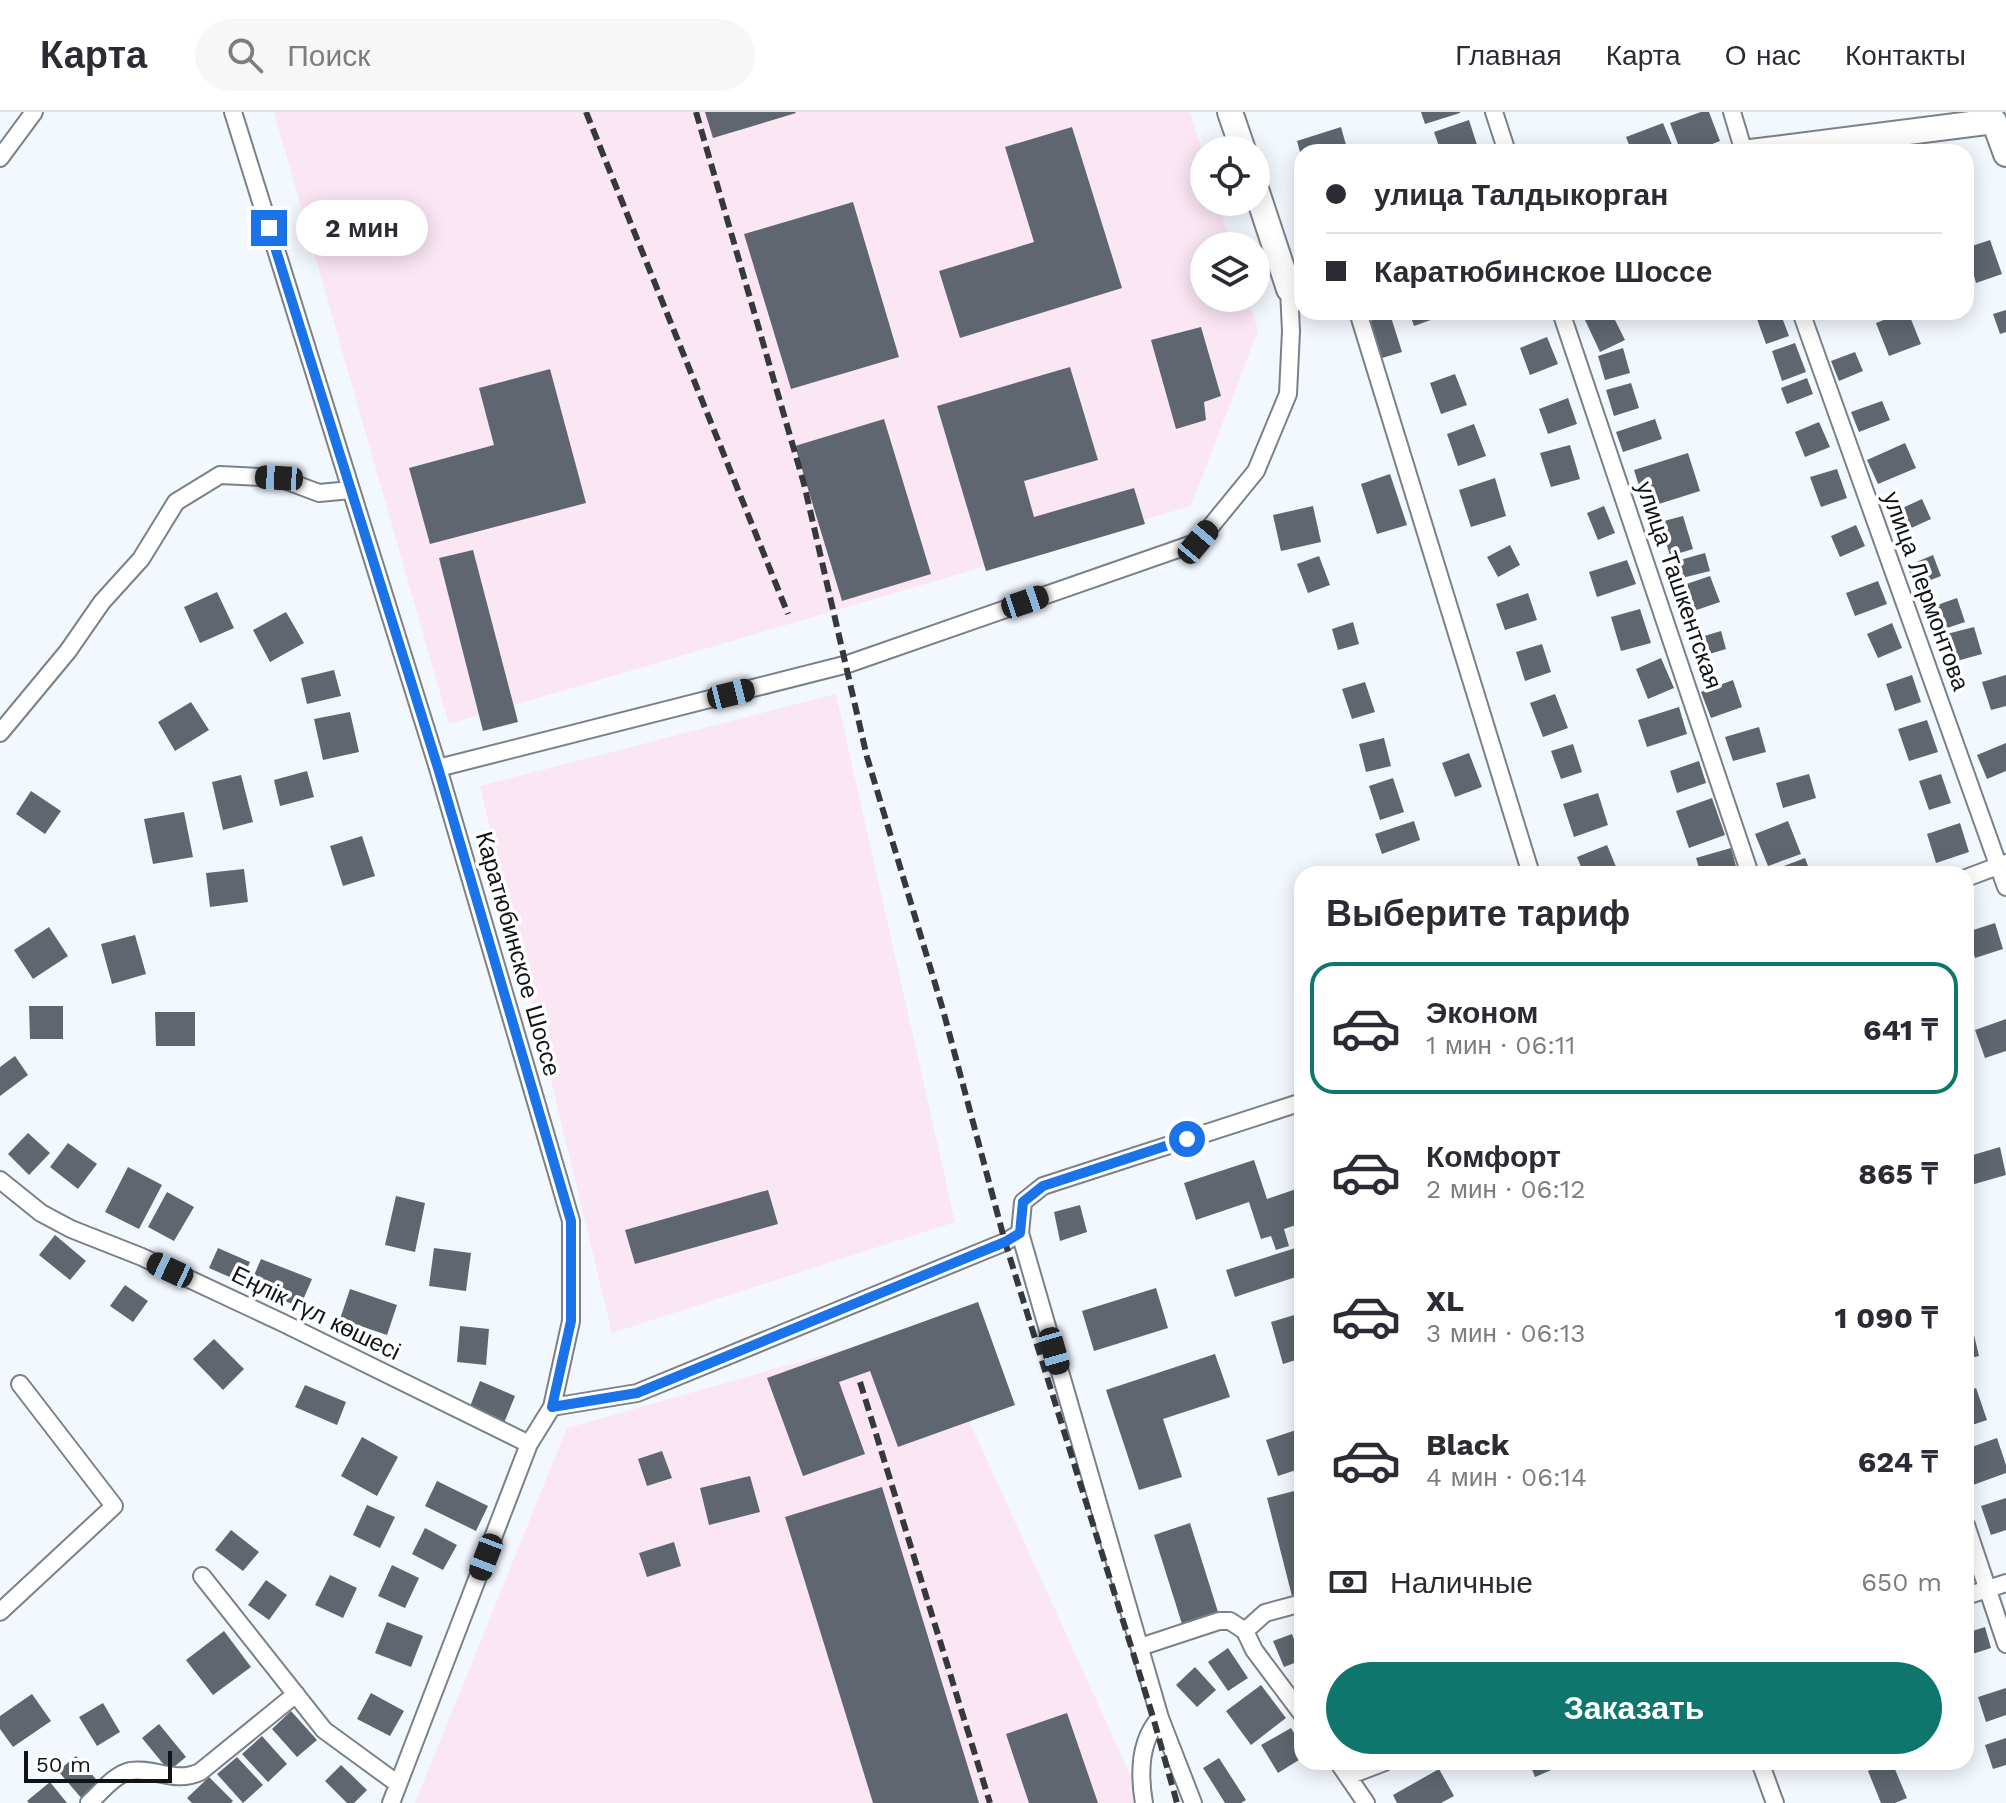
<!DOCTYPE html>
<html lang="ru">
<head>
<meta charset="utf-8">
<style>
  :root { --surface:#fff; --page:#f7f7f7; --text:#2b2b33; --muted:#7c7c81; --line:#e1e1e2; --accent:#0f766e }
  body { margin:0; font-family:"Work Sans",sans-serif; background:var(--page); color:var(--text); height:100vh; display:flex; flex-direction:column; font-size:30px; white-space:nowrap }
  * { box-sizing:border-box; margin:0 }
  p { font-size:26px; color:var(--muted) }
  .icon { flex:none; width:44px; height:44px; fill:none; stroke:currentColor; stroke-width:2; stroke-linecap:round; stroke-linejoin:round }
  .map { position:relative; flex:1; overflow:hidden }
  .sheet { position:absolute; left:1294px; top:754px; width:680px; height:904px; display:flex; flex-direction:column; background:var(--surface); border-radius:24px; box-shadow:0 4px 20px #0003 }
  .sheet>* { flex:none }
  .top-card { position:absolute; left:1294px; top:32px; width:680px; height:176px; border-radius:24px; box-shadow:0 4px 20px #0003; display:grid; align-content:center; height:176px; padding:0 32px; background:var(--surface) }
  .tools { position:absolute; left:1190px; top:24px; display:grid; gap:16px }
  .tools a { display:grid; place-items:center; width:80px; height:80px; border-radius:50%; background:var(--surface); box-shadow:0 4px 20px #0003; font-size:40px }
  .scale { position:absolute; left:24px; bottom:20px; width:148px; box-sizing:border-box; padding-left:8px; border:4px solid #111417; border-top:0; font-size:22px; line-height:28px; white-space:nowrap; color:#111417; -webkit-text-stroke:6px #fff; paint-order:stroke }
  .end { position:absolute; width:36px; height:36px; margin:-18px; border:10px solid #1a73e8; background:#fff; box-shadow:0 0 0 4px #fff }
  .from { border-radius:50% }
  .bubble { position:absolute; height:56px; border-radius:28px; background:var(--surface); box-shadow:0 4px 20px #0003; font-size:26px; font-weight:700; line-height:56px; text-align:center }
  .car { position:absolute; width:24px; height:48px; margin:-24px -12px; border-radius:10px; box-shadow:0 0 6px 2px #0007; background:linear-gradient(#222 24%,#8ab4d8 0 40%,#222 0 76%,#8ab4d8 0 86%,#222 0) }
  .top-card b { display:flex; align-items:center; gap:28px; height:76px; font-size:30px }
  .top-card b+b { border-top:2px solid var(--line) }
  .top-card i { width:20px; height:20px; background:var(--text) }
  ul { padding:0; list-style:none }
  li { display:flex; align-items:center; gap:24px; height:132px; margin:0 16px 12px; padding:0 16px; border:4px solid transparent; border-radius:24px }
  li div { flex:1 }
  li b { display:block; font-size:30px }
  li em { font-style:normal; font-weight:700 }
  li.current { border-color:var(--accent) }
  li>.icon { width:72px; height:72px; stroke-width:1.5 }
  h2 { padding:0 32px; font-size:36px; line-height:96px }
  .pay { display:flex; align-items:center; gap:20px; height:88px; padding:0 32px; font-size:30px }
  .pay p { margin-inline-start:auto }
  .primary-button { display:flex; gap:16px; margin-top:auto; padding:16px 32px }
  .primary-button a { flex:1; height:92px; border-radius:48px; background:var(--accent); color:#fff; font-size:32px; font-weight:700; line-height:92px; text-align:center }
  header { display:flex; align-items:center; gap:48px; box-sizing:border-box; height:112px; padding:0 40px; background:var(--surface); border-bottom:2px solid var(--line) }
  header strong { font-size:38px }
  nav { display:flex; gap:44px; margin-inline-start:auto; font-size:28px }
  .search { width:560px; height:72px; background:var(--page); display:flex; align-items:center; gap:20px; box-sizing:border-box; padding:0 28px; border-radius:44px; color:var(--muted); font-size:30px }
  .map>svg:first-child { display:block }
  .industrial { fill:#fbe6f4 }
  .building { fill:#60666f }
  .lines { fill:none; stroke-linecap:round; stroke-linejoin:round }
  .street-casing { stroke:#7b818b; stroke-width:20 }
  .secondary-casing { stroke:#7b818b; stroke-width:28 }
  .street { stroke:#fff; stroke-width:16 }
  .secondary { stroke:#fff; stroke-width:24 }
  .rail { stroke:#36393c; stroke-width:6; stroke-dasharray:12 6; stroke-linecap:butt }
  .route { stroke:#1a73e8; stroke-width:10 }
  .labels { text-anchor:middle; stroke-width:7; stroke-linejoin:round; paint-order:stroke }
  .street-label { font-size:24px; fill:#111417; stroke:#fff }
</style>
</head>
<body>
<header>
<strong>Карта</strong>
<div class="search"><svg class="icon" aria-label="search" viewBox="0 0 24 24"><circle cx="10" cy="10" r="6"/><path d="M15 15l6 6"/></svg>Поиск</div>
<nav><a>Главная</a><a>Карта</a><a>О нас</a><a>Контакты</a></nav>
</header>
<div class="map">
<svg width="2006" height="1691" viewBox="0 0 2006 1691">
  <rect width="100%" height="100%" fill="#f3f7fe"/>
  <!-- industrial -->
  <path class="industrial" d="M274 0H1190L1204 45V90H1218L1232 134H1204V186H1248L1258 219 1191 394 449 612Z
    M836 582 955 1110 612 1221 480 674Z
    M926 1214 1143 1691H415L567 1316Z"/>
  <!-- building -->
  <path class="building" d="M705 0H795L796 1 713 26Z
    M1421 0H1460V1L1425 12Z
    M1701 0H1709L1720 29 1692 40H1681L1670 11Z
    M1469 8 1478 36 1466 40H1441L1434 20Z
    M1663 11 1675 40H1632L1626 25Z
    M1072 15 1122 176 960 226 939 159 1034 130 1005 35Z
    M1341 15 1348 40H1300L1297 29Z
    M853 90 899 245 791 277 744 122Z
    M1990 128 2002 162 1976 171 1966 136Z
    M2006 198V220L2000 222 1993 202Z
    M1409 200H1437L1439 205 1414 214Z
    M1601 200H1611L1625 228 1600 240 1585 208Z
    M1780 200 1789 224 1766 232 1757 207Z
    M1904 200H1908L1921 232 1889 244 1876 211Z
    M1390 202 1402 240 1382 246 1370 209Z
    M1201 215 1221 284 1204 290 1206 308 1176 317 1151 228Z
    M1547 225 1558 252 1530 263 1520 236Z
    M1795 231 1806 260 1782 269 1772 239Z
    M1623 236 1630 261 1605 268 1598 244Z
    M1855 240 1863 259 1839 269 1831 249Z
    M1070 255 1098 348 1024 369 1034 405 1134 376 1145 412 986 459 937 294Z
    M550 257 586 391 430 432 409 356 494 333 479 276Z
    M1455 262 1467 293 1441 302 1430 271Z
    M1807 266 1813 282 1787 292 1781 276Z
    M1631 271 1639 296 1614 304 1606 278Z
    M1568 286 1577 312 1548 322 1539 297Z
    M1882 289 1890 308 1859 320 1851 300Z
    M884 307 931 462 842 489 795 334Z
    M1655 307 1662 327 1623 340 1616 320Z
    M1819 310 1830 335 1805 345 1795 320Z
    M1474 312 1486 344 1458 354 1447 322Z
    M1905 331 1916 356 1878 372 1867 348Z
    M1570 333 1580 367 1551 375 1540 341Z
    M1688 341 1700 379 1646 396 1634 358Z
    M1837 357 1847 386 1821 395 1810 365Z
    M1390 362 1407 413 1377 422 1361 372Z
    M1495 366 1506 404 1471 415 1459 378Z
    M1922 387 1931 407 1896 423 1887 403Z
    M1313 394 1321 430 1281 439 1273 403Z
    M1604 394 1615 421 1598 428 1587 401Z
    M1683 404 1693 437 1670 444 1660 410Z
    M1856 413 1865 434 1840 445 1831 424Z
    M1510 433 1520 453 1498 465 1487 445Z
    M473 438 518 610 483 619 439 446Z
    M1705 441 1710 459 1674 468 1669 451Z
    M1933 443 1941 464 1915 474 1907 454Z
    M1319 444 1330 473 1308 481 1297 452Z
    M1627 448 1636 472 1597 485 1589 460Z
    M1710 464 1720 490 1685 502 1675 476Z
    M1878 469 1887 492 1855 504 1846 481Z
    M217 480 234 516 200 531 184 495Z
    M1528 481 1537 508 1505 518 1496 492Z
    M1957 486 1965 510 1935 520 1926 497Z
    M1640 497 1651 531 1621 539 1611 505Z
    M286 500 304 531 270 550 253 518Z
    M1353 510 1359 532 1338 538 1332 517Z
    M1892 511 1902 536 1878 546 1867 522Z
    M1974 515 1982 542 1946 552 1939 524Z
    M1721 519 1726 537 1696 546 1691 528Z
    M1542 532 1551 560 1525 569 1516 540Z
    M1661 546 1674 576 1648 587 1636 557Z
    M334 558 341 584 307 592 301 566Z
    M1912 563 1921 590 1895 599 1886 572Z
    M2006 563V594L1991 598 1982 570Z
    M1733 568 1742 595 1711 606 1701 580Z
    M1365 570 1375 600 1352 607 1342 577Z
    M1555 582 1568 616 1543 625 1530 591Z
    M191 590 209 618 175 639 158 610Z
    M1679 595 1687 622 1647 635 1638 608Z
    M350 600 359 640 323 648 314 607Z
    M1927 608 1938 640 1909 649 1898 617Z
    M1759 615 1766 640 1733 649 1725 625Z
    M1384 626 1391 654 1366 660 1359 632Z
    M2006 631V659L1987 667 1977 643Z
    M1573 632 1582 660 1561 667 1551 639Z
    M1469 641 1482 675 1455 685 1442 651Z
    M1699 649 1706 671 1677 681 1670 659Z
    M307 659 314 685 280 694 274 668Z
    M1809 662 1816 686 1783 696 1776 671Z
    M1941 662 1951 691 1929 698 1919 669Z
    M241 663 253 710 223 718 212 670Z
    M1393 666 1404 700 1380 708 1369 674Z
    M31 679 61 699 45 722 16 702Z
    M1598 681 1608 713 1574 725 1563 692Z
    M1712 686 1725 723 1689 736 1676 699Z
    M184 700 193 745 153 752 144 707Z
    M1414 709 1420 728 1382 742 1375 722Z
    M1788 709 1801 742 1768 754 1755 722Z
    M1960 711 1969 740 1936 751 1927 722Z
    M362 724 375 764 343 774 330 734Z
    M1607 733 1619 762H1584L1577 745Z
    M1731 736 1738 762H1701L1696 746Z
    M1805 746 1811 762H1763Z
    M244 757 248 790 210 795 206 761Z
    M1995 811 2003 837 1975 846 1967 820Z
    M49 815 68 844 33 867 14 838Z
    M135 823 146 862 112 872 101 832Z
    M29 894H63V927H30Z
    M155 900H195V934H156Z
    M2006 907V939L1985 946 1975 918Z
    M15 944 28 963 0 984V955Z
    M28 1021 50 1041 29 1063 8 1042Z
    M68 1031 97 1052 78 1077 50 1055Z
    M2000 1035 2006 1063 1971 1073 1966 1045Z
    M1254 1048 1267 1087 1302 1075V1111L1284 1117 1289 1134 1276 1138 1271 1124 1261 1127 1249 1090 1196 1108 1184 1071Z
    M128 1055 162 1073 139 1117 105 1100Z
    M768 1078 778 1112 635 1152 625 1118Z
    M167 1080 194 1095 174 1129 148 1115Z
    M396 1084 425 1091 415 1140 385 1133Z
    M1080 1093 1087 1120 1060 1129 1054 1100Z
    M55 1123 86 1149 70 1168 39 1143Z
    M1302 1134V1163L1235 1185 1226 1158Z
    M218 1136 250 1150 241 1170 209 1156Z
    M434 1136 471 1141 466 1179 429 1174Z
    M261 1147 312 1167 300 1195 249 1175Z
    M125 1173 148 1189 133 1210 110 1194Z
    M1156 1176 1168 1216 1094 1239 1082 1199Z
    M350 1177 397 1193 387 1223 340 1207Z
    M978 1190 1015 1293 898 1335 870 1259 839 1270 865 1342 803 1364 767 1266Z
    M1301 1201 1302 1246 1283 1252 1271 1210Z
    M460 1214 489 1217 486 1253 457 1250Z
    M1974 1223 1979 1244 1966 1247V1225Z
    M214 1227 244 1257 223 1278 193 1247Z
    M1215 1242 1230 1285 1163 1307 1182 1365 1139 1378 1106 1278Z
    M480 1269 515 1284 504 1311 469 1297Z
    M305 1273 346 1290 337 1313 295 1295Z
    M1976 1276 1987 1308 1966 1315V1280Z
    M1302 1316V1356L1278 1364 1266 1328Z
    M362 1325 398 1345 377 1384 341 1364Z
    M1997 1326 2006 1353V1361L1973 1373 1966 1353V1337Z
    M662 1339 672 1366 647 1374 638 1347Z
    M750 1364 760 1400 709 1413 700 1376Z
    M437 1369 488 1394 476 1419 425 1394Z
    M882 1375 979 1691H873L785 1405Z
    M1302 1377V1481L1292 1484 1267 1386Z
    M2006 1386V1418L1991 1423 1981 1394Z
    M367 1393 395 1405 380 1436 353 1423Z
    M1190 1411 1218 1500 1182 1512 1154 1423Z
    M425 1416 457 1433 443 1458 412 1442Z
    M231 1418 259 1440 243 1459 215 1438Z
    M674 1430 681 1454 647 1465 639 1441Z
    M392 1453 419 1466 405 1496 378 1484Z
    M330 1463 357 1476 343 1506 315 1493Z
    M266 1468 287 1483 269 1508 248 1493Z
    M387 1510 423 1524 411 1555 375 1541Z
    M1985 1515 1991 1536 1966 1544V1521Z
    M224 1519 251 1555 213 1583 186 1548Z
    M1292 1522 1302 1548 1284 1555 1273 1529Z
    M1228 1536 1248 1566 1228 1579 1208 1550Z
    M1195 1555 1216 1578 1197 1595 1176 1573Z
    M1261 1573 1286 1606 1251 1633 1226 1599Z
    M2006 1576V1603L1986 1610 1978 1585Z
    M371 1581 404 1599 390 1624 357 1607Z
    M32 1582 51 1609 13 1635 0 1617V1604Z
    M103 1591 120 1620 97 1634 79 1605Z
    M291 1599 317 1628 297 1645 272 1617Z
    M1067 1601 1098 1691H1029L1006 1622Z
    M159 1612 186 1645 169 1659 142 1626Z
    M1291 1616 1302 1634V1646L1278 1661 1261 1633Z
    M262 1624 287 1652 268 1670 242 1642Z
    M2006 1626V1653L1993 1657 1985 1633Z
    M76 1644 101 1673 83 1688 58 1659Z
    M237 1645 263 1673 243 1691 217 1662Z
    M1219 1646 1246 1688 1241 1691H1225L1203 1656Z
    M1529 1650H1570L1535 1665Z
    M1892 1650 1907 1686 1895 1691H1881L1868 1659Z
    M341 1653 367 1678 354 1691H347L325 1669Z
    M1439 1657 1454 1684 1441 1691H1397L1393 1683Z
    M209 1665 233 1689 231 1691H192L187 1686Z
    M50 1670 67 1691H29L27 1689Z"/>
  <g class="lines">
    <defs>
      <path id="street" d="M233 0 438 656 571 1109V1209L552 1295 529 1332 391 1691
        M1494 0 1507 40
        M1732 0 1744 40
        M0 46 34 0
        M1358 200 1531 762
        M1561 200 1750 762
        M1801 200 2006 775
        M0 621 68 539 102 490 141 447 176 390 220 363 279 366 319 381 351 378
        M438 656 848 552 1198 430 1256 359 1288 282 1291 219 1289 177
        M1966 766 2006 751
        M0 1068 41 1101 71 1117 142 1145 281 1210 529 1332
        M552 1295 637 1281 1005 1130 1020 1121
        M1966 1413 2006 1532
        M202 1464 324 1618 398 1672
        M1966 1484 2006 1471
        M0 1500 114 1394 20 1272
        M1245 1519 1254 1538 1302 1602
        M1245 1519 1265 1501 1302 1491
        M1140 1535 1219 1509H1230L1245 1519
        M1338 1650 1366 1691
        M1760 1650 1775 1691
        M1348 1664 1385 1650
        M89 1691C100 1681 115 1662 130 1659 155 1655 174 1672 200 1660L296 1582
        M1144 1691C1139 1662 1139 1629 1160 1606
        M1193 1691 1160 1606 1020 1121 1023 1090 1043 1074 1302 990"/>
      <path id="secondary" d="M1230 0 1243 38
        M1751 40 1994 9 2006 42
        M1256 77 1289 177 1302 173"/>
    </defs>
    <!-- street casing -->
    <use href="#street" class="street-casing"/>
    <!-- secondary casing -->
    <use href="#secondary" class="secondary-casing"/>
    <!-- street -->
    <use href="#street" class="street"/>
    <!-- secondary -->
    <use href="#secondary" class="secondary"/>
    <!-- rail -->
    <path class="rail" d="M586 0 788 502
      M696 0 804 372 867 645 943 898 1005 1130 1153 1605 1177 1691
      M860 1270 990 1691"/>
  </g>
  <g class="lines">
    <!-- route -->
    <path class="route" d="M269 116 438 656 571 1109V1209L552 1295 637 1281 1005 1130 1020 1121 1023 1090 1043 1074 1187 1027"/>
  </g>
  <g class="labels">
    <!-- street labels -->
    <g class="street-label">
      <text transform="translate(1679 473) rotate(71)" y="8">улица Ташкентская</text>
      <text transform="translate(1926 479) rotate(70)" y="8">улица Лермонтова</text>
      <text transform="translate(518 842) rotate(74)" y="8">Каратюбинское Шоссе</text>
      <text transform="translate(316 1201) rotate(26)" y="8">Еңлік гүл көшесі</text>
    </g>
  </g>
</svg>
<div class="tools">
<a><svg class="icon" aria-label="locate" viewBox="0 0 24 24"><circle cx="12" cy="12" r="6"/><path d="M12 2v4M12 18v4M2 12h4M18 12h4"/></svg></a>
<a><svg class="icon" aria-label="layers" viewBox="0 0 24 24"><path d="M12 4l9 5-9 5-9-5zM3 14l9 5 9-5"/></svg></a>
</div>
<div class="scale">50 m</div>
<i class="end from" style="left:1187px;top:1027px"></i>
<i class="end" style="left:269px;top:116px"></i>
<div class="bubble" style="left:296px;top:88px;width:132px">2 мин</div>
<i class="car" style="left:279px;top:366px;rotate:273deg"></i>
<i class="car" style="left:1198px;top:430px;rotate:40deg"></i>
<i class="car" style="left:1025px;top:490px;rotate:71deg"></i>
<i class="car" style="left:731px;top:582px;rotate:76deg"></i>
<i class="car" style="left:170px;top:1158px;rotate:295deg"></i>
<i class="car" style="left:1054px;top:1239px;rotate:164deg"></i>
<i class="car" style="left:486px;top:1445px;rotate:201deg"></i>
<div class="top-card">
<b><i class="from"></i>улица Талдыкорган</b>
<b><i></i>Каратюбинское Шоссе</b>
</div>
<section class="sheet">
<h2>Выберите тариф</h2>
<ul>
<li class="current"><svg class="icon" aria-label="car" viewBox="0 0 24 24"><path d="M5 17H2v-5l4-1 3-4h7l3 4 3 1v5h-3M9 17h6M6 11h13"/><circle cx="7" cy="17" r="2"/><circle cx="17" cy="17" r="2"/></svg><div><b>Эконом</b><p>1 мин · 06:11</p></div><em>641 ₸</em></li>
<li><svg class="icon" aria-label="car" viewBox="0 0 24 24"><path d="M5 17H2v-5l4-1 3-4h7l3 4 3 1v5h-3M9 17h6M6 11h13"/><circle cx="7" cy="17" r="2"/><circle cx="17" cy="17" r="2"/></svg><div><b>Комфорт</b><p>2 мин · 06:12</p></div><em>865 ₸</em></li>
<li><svg class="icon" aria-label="car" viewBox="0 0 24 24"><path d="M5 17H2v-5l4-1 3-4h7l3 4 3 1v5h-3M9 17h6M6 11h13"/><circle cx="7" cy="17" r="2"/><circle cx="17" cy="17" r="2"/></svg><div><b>XL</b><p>3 мин · 06:13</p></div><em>1 090 ₸</em></li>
<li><svg class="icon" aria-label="car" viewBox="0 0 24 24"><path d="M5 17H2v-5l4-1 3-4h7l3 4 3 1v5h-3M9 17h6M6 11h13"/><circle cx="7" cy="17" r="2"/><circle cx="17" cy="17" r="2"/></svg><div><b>Black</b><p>4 мин · 06:14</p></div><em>624 ₸</em></li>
</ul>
<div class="pay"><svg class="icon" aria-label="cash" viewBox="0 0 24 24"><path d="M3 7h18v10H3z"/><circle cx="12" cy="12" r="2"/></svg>Наличные<p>650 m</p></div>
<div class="primary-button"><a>Заказать</a></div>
</section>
</div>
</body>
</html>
